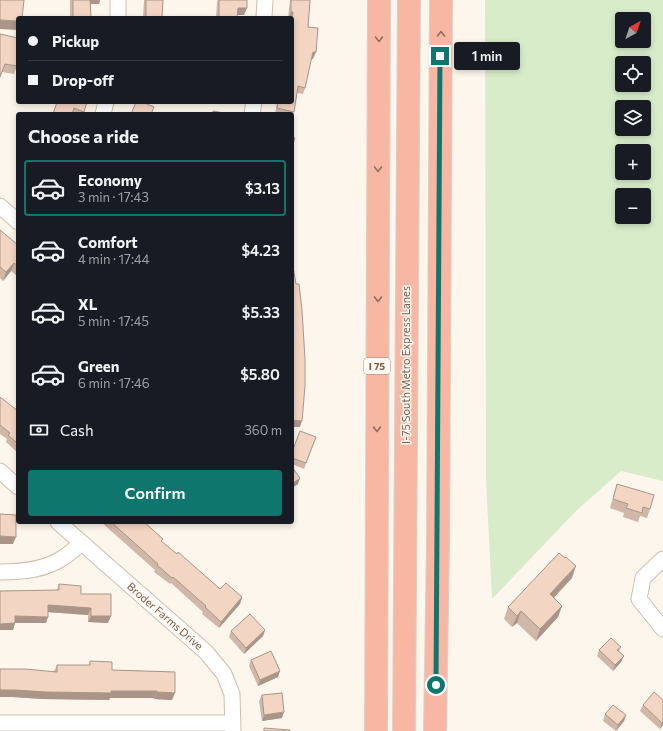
<!DOCTYPE html>
<html lang="en">
<head>
<meta charset="utf-8">
<style>
  :root { --surface:#171b24; --page:#242831; --text:#f1f3f6; --muted:#9ea1a6; --line:#363941; --accent:#0f766e }
  body { margin:0; font-family:Commissioner,sans-serif; background:var(--page); color:var(--text); height:100vh; display:flex; flex-direction:column; font-size:15px; white-space:nowrap }
  * { box-sizing:border-box; margin:0 }
  p { font-size:13px; color:var(--muted) }
  .icon { flex:none; width:22px; height:22px; fill:none; stroke:currentColor; stroke-width:2; stroke-linecap:round; stroke-linejoin:round }
  .map { position:relative; flex:1; overflow:hidden }
  .side { position:absolute; left:16px; top:112px; width:278px; height:412px; display:flex; flex-direction:column; background:var(--surface); border-radius:4px; box-shadow:0 2px 6px #0003 }
  .side>* { flex:none }
  .banner { position:absolute; left:16px; top:16px; width:278px; height:88px; border-radius:4px; box-shadow:0 2px 6px #0003; display:grid; align-content:center; height:88px; padding:0 12px; background:var(--surface) }
  .needle { width:26px; rotate:40deg }
  .buttons { position:absolute; left:615px; top:12px; display:grid; gap:8px }
  .buttons a { display:grid; place-items:center; width:36px; height:36px; border-radius:4px; background:var(--surface); box-shadow:0 2px 6px #0003; font-size:20px }
  .end { position:absolute; width:18px; height:18px; margin:-9px; border:5px solid #0f766e; background:#fff; box-shadow:0 0 0 2px #fff }
  .from { border-radius:50% }
  .bubble { position:absolute; height:28px; border-radius:4px; background:var(--surface); box-shadow:0 2px 6px #0003; font-size:13px; font-weight:600; line-height:28px; text-align:center }
  .banner b { display:flex; align-items:center; gap:14px; height:38px; font-size:15px }
  .banner b+b { border-top:1px solid var(--line) }
  .banner i { width:10px; height:10px; background:var(--text) }
  ul { padding:0; list-style:none }
  li { display:flex; align-items:center; gap:12px; height:56px; margin:0 8px 6px; padding:0 4px; border:2px solid transparent; border-radius:4px }
  li div { flex:1 }
  li b { display:block; font-size:15px }
  li em { font-style:normal; font-weight:600 }
  li.active { border-color:var(--accent) }
  li>.icon { width:36px; height:36px; stroke-width:1.5 }
  h2 { padding:0 12px; font-size:18px; line-height:48px }
  .pay { display:flex; align-items:center; gap:10px; height:44px; padding:0 12px; font-size:15px }
  .pay p { margin-inline-start:auto }
  .action { display:flex; gap:8px; margin-top:auto; padding:8px 12px }
  .action a { flex:1; height:46px; border-radius:4px; background:var(--accent); color:#fff; font-size:16px; font-weight:600; line-height:46px; text-align:center }
  .map>svg:first-child { display:block }
  .green { fill:#d8ecc9; fill-rule:evenodd }
  .lines { fill:none; stroke-linecap:round; stroke-linejoin:round }
  .minor-casing { stroke:#d1beb0; stroke-width:17 }
  .highway-casing { stroke:#dad1cd; stroke-width:24 }
  .minor { stroke:#fff; stroke-width:15 }
  .highway { stroke:#f7b7a3; stroke-width:22 }
  .wall { fill:#d1b7a8 }
  .shaded-wall { fill:#aa9588 }
  .building { fill:#f3d5c3; stroke:#aa9588 }
  .oneway { stroke:#936e5e }
  .route { stroke:#0f766e; stroke-width:5 }
  .labels { text-anchor:middle; stroke-width:3; stroke-linejoin:round; paint-order:stroke }
  .shield { fill:#fffaf3; stroke:#a28b7f; stroke-width:1 }
  .shield-label { font-size:10px; font-weight:bold; fill:#7a5c4d }
  .street-label { font-size:11px; fill:#7a5c4d; stroke:#fffaf3 }
</style>
</head>
<body>
<div class="map">
<svg width="663" height="731" viewBox="0 0 663 731">
  <rect width="100%" height="100%" fill="#fdf6ec"/>
  <!-- green -->
  <path class="green" d="M485 0H663V481L621 471 576 511 492 599 486 479ZM622 19H644V41H622ZM622 63H644V85H622ZM622 107H644V129H622ZM622 151H644V173H622ZM622 195H644V217H622Z"/>
  <g class="lines">
    <defs>
      <path id="minor" d="M118 18V0
        M264 18 265 0
        M103 114 106 102
        M252 114 254 102
        M0 206 18 222
        M0 471 18 487
        M58 522 206 652 224 674 232 694 233 731
        M663 559 643 578 639 599 663 629
        M0 572C22 572 46 570 64 557 71 553 76 547 82 543
        M0 723H233"/>
      <path id="highway" d="M376 731 379 0
        M404 731 409 0
        M435 731 438 544 441 0"/>
    </defs>
    <!-- minor casing -->
    <use href="#minor" class="minor-casing"/>
    <!-- highway casing -->
    <use href="#highway" class="highway-casing"/>
    <!-- minor -->
    <use href="#minor" class="minor"/>
    <!-- highway -->
    <use href="#highway" class="highway"/>
  </g>
  <!-- wall -->
  <path class="wall" d="M70 0H100L99 4H91V18H70Z
    M144 0H163L162 18H143Z
    M218 0H247L244 15H237V18H216L217 2Z
    M290 0H310L308 27 313 59 311 58 305 88 303 94 297 93 294 112 292 118V114H275L277 102H292V18H288Z
    M0 34 17 66 14 74 2 72Z
    M87 102 83 114H53Z
    M0 230 18 245V277L11 271 3 281 0 278Z
    M0 397 18 411V453L6 442 7 439 0 434Z
    M316 437 304 469 292 464V452Z
    M617 484 650 509 647 518 640 516 638 522 623 517 624 513 610 508Z
    M101 522H144L162 542 220 589 242 597 240 604 219 628 202 614 203 612 171 583 170 584 154 572 155 570Z
    M572 578 554 597 562 606 558 617 536 641 517 623 512 627 504 619 508 607Z
    M59 584 81 594 108 623 88 622V615L48 612V617L46 623H15L13 630H0L57 590Z
    M265 630 263 636 244 654 229 637 231 631Z
    M621 647 619 652 621 662 613 671 597 656 599 650Z
    M251 660 278 677 258 686 249 666Z
    M90 661 112 670 175 672 172 700 154 699V698H110L109 700 43 699 12 697 54 671 57 665H89Z
    M262 695 282 718 262 721 259 701Z
    M663 700V725L660 729 640 711 643 705Z
    M605 714 626 715 624 721 616 731 603 721Z"/>
  <!-- shaded-wall -->
  <path class="shaded-wall" d="M89 0H100L99 4H88Z
    M238 8H247L244 15H235Z
    M291 12H293L291 18H289Z
    M0 20 18 21V30L0 29Z
    M313 52H316L313 59 310 58Z
    M14 263 11 271 3 281 6 272Z
    M292 420 302 421 300 427H292Z
    M300 478 298 484 292 488V484Z
    M0 536 16 537 13 544H0Z
    M576 566 572 578 546 606 550 594Z
    M242 597 240 604 219 628 221 622Z
    M48 605 91 608 88 615 46 612Z
    M562 606 558 617 536 641 540 629Z
    M521 611 517 623 512 627 517 616Z
    M15 616 48 617 46 623H13Z
    M91 616H111L108 623 88 622Z
    M15 623 13 630H0V624Z
    M265 630 263 636 244 654 246 648Z
    M624 656 621 662 613 671 615 665Z
    M280 671 278 677 258 686 260 680Z
    M0 690H15L157 691 154 698H110L109 700 43 699 12 697H0Z
    M157 692 175 693 172 700 154 699Z
    M284 712 282 718 262 721 264 715Z
    M626 715 624 721 616 731 618 725Z
    M663 722V725L660 729 662 723Z"/>
  <!-- building -->
  <path class="building" d="M0 0H24L22 18H18V21L0 20Z
    M73 0H90L91 18H73Z
    M146 0H163L162 18H146Z
    M219 0H247V8H238L237 18H219Z
    M291 0H310L308 27 318 28 316 52H313L305 88 298 86 294 112 277 108 278 102H292V20L293 12H291Z
    M0 34 18 38V62L17 66 5 64 0 77Z
    M57 102H87L84 112 74 108 72 114H53Z
    M136 102H142L154 107 151 114H131Z
    M213 111 230 114H212Z
    M292 137 295 138 292 146Z
    M0 230 18 245V266L14 263 6 272 0 267Z
    M292 261 296 284H299L302 310 305 359V386L302 421 292 420Z
    M0 397 18 411V444L8 435 10 433 0 425Z
    M300 431 316 437 306 463 292 458V452Z
    M292 467 300 478 292 484Z
    M617 484 654 495 650 509 643 507 642 513 626 508 628 504 613 499Z
    M0 514 16 515V537L0 536Z
    M111 522H144L163 539 161 541 177 554 178 552 220 589 226 583 242 597 221 622 205 607 206 606 173 577 172 578 157 565 158 564Z
    M559 553 565 558 566 557 576 566 550 594 562 606 540 629 521 611 517 616 508 607Z
    M59 584 81 586V594H111V616H91V608L48 605V617L15 616V623L0 624V591L59 590Z
    M250 614 265 630 246 648 231 631Z
    M611 638 621 647 617 650 624 656 615 665 599 650Z
    M271 651 280 671 260 680 251 660Z
    M90 661 112 662V670L175 672V693L157 692V691H111V693L46 692 15 690H0V669H25L57 672V665H90Z
    M654 692 663 700V722L662 723 643 705Z
    M282 693 284 712 264 715 262 695Z
    M613 705 626 715 618 725 605 714Z
    M264 728 290 730V731H264Z"/>
  <!-- one-way arrows -->
  <defs><path id="oneway-chevron" d="M-2-3.5L2.5 0L-2 3.5" fill="none" stroke-width="1.6" stroke-linecap="round" stroke-linejoin="round"/></defs>
  <g class="oneway">
    <use href="#oneway-chevron" transform="translate(441 34) rotate(-90)"/>
    <use href="#oneway-chevron" transform="translate(379 39) rotate(90)"/>
    <use href="#oneway-chevron" transform="translate(378 169) rotate(90)"/>
    <use href="#oneway-chevron" transform="translate(378 299) rotate(90)"/>
    <use href="#oneway-chevron" transform="translate(377 429) rotate(90)"/>
  </g>
  <g class="lines">
    <!-- route -->
    <path class="route" d="M436 685 440 56"/>
  </g>
  <g class="labels">
    <!-- shield labels -->
    <rect class="shield" x="364" y="358" width="26" height="16" rx="3"/>
    <g class="shield-label">
      <text x="377" y="370">I 75</text>
    </g>
    <!-- street labels -->
    <g class="street-label">
      <text transform="translate(406 365) rotate(-90)" y="4">I-75 South Metro Express Lanes</text>
      <text transform="translate(165 616) rotate(41)" y="4">Broder Farms Drive</text>
    </g>
  </g>
</svg>
<div class="buttons">
<a><svg class="needle" viewBox="-14 -14 28 28"><path d="M0-13l5 13h-10z" fill="#e53935"/><path d="M0 13l5-13h-10z" fill="#9ea1a6"/></svg></a>
<a><svg class="icon" aria-label="locate" viewBox="0 0 24 24"><circle cx="12" cy="12" r="6"/><path d="M12 2v4M12 18v4M2 12h4M18 12h4"/></svg></a>
<a><svg class="icon" aria-label="layers" viewBox="0 0 24 24"><path d="M12 4l9 5-9 5-9-5zM3 14l9 5 9-5"/></svg></a>
<a>+</a>
<a>−</a>
</div>
<i class="end from" style="left:436px;top:685px"></i>
<i class="end" style="left:440px;top:56px"></i>
<div class="bubble" style="left:454px;top:42px;width:66px">1 min</div>
<div class="banner">
<b><i class="from"></i>Pickup</b>
<b><i></i>Drop-off</b>
</div>
<section class="side">
<h2>Choose a ride</h2>
<ul>
<li class="active"><svg class="icon" aria-label="car" viewBox="0 0 24 24"><path d="M5 17H2v-5l4-1 3-4h7l3 4 3 1v5h-3M9 17h6M6 11h13"/><circle cx="7" cy="17" r="2"/><circle cx="17" cy="17" r="2"/></svg><div><b>Economy</b><p>3 min · 17:43</p></div><em>$3.13</em></li>
<li><svg class="icon" aria-label="car" viewBox="0 0 24 24"><path d="M5 17H2v-5l4-1 3-4h7l3 4 3 1v5h-3M9 17h6M6 11h13"/><circle cx="7" cy="17" r="2"/><circle cx="17" cy="17" r="2"/></svg><div><b>Comfort</b><p>4 min · 17:44</p></div><em>$4.23</em></li>
<li><svg class="icon" aria-label="car" viewBox="0 0 24 24"><path d="M5 17H2v-5l4-1 3-4h7l3 4 3 1v5h-3M9 17h6M6 11h13"/><circle cx="7" cy="17" r="2"/><circle cx="17" cy="17" r="2"/></svg><div><b>XL</b><p>5 min · 17:45</p></div><em>$5.33</em></li>
<li><svg class="icon" aria-label="car" viewBox="0 0 24 24"><path d="M5 17H2v-5l4-1 3-4h7l3 4 3 1v5h-3M9 17h6M6 11h13"/><circle cx="7" cy="17" r="2"/><circle cx="17" cy="17" r="2"/></svg><div><b>Green</b><p>6 min · 17:46</p></div><em>$5.80</em></li>
</ul>
<div class="pay"><svg class="icon" aria-label="cash" viewBox="0 0 24 24"><path d="M3 7h18v10H3z"/><circle cx="12" cy="12" r="2"/></svg>Cash<p>360 m</p></div>
<div class="action"><a>Confirm</a></div>
</section>
</div>
</body>
</html>
